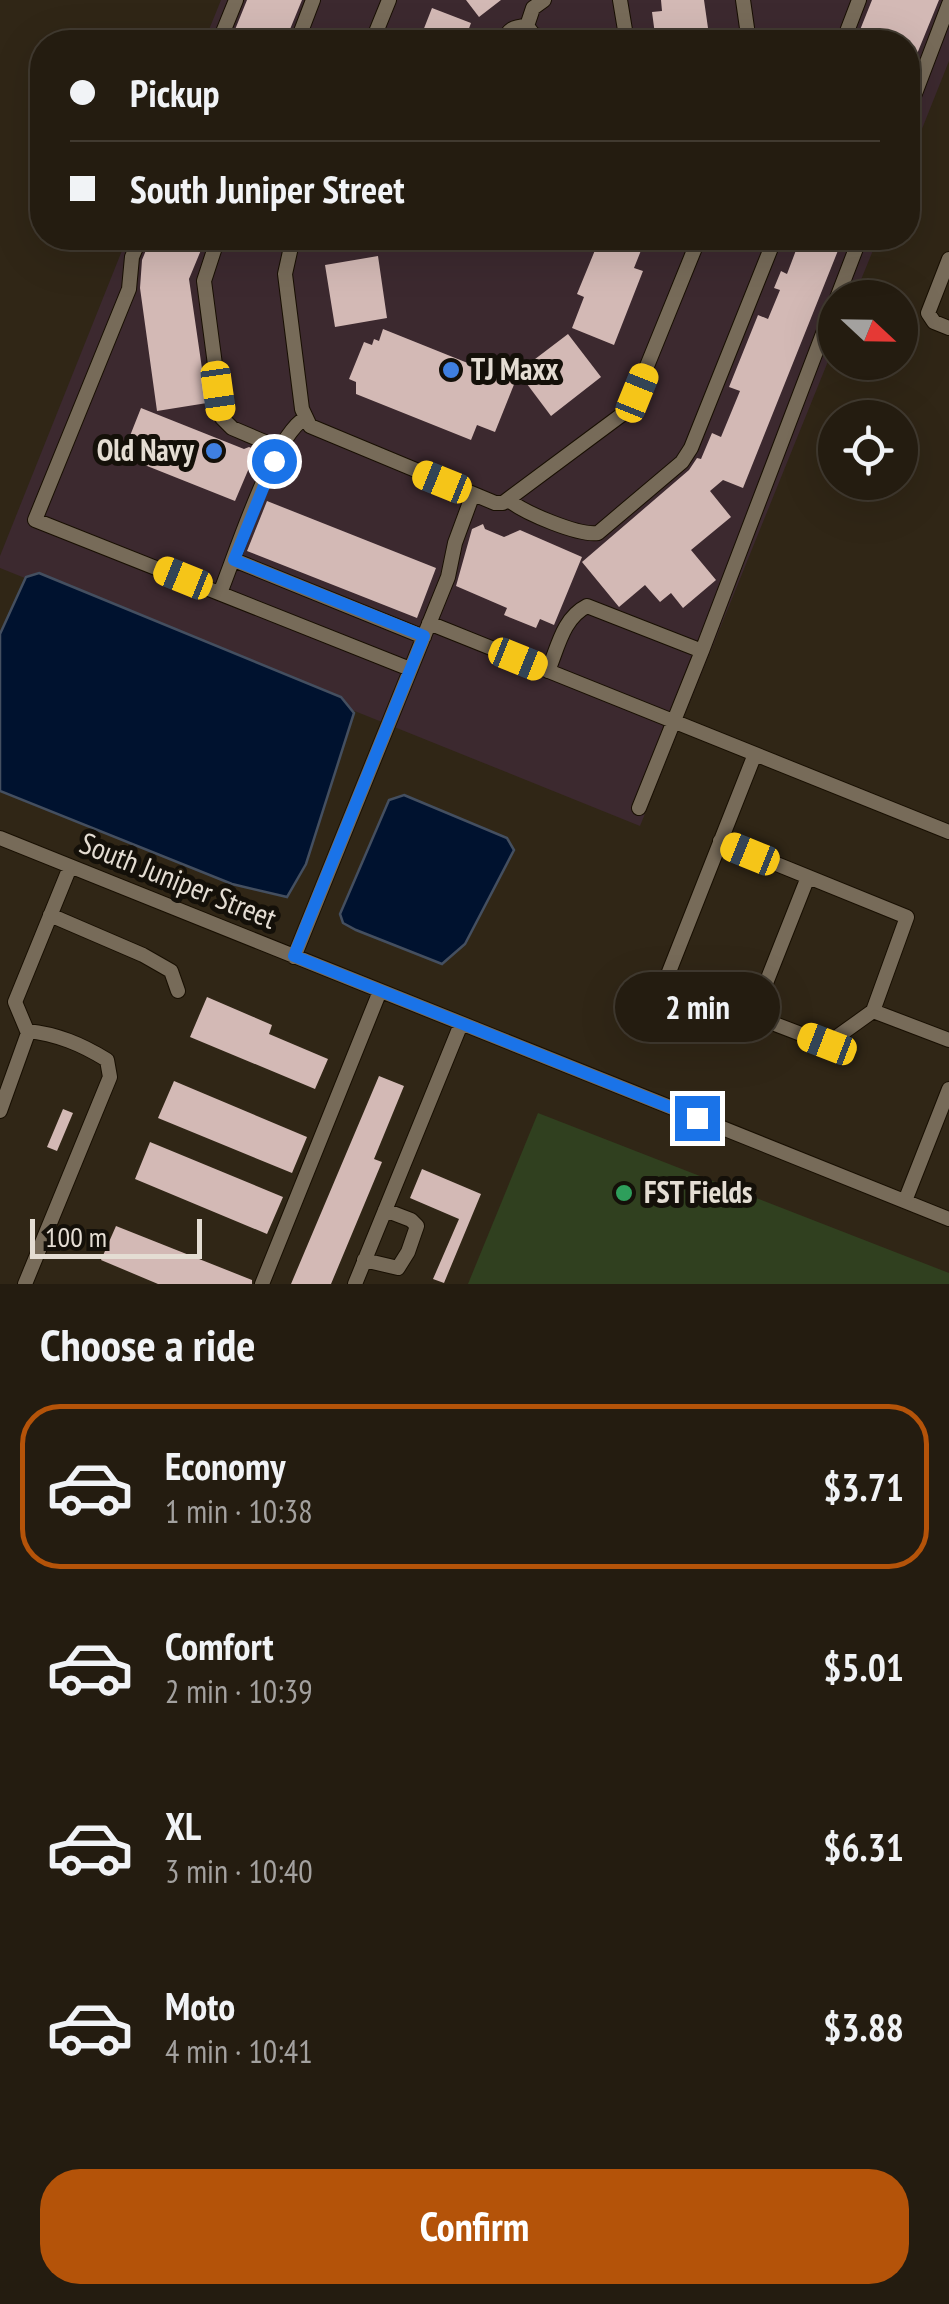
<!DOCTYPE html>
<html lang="en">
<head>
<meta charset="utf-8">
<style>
  :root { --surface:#241c10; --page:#2c2519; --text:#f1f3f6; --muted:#a3a19f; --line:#413a30; --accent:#b45309 }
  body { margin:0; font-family:"PT Sans Narrow",sans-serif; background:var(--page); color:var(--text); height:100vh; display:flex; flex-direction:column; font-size:38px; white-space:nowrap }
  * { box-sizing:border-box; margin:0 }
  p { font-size:32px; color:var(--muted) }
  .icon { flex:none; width:55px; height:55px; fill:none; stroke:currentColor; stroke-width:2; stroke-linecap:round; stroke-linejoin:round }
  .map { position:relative; height:1284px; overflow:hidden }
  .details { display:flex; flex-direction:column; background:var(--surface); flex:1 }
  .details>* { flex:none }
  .banner { position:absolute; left:30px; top:30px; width:890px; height:220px; border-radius:40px; box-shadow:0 10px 40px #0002,0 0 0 2px var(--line); display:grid; align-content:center; height:220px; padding:0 40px; background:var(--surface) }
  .needle { width:65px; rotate:112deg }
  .tools { position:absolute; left:818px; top:280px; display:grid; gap:20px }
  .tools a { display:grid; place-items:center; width:100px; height:100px; border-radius:50%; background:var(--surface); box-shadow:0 10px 40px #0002,0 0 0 2px var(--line); font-size:50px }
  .scale { position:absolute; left:30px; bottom:25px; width:172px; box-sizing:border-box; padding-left:10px; border:5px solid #e4ddd3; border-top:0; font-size:28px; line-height:35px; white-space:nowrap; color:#e4ddd3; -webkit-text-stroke:8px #141009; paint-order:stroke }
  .end { position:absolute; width:45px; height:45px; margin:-22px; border:12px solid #1a73e8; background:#fff; box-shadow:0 0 0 5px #fff }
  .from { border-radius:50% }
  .bubble { position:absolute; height:70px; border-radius:35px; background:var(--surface); box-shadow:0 10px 40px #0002,0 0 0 2px var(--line); font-size:32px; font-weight:800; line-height:70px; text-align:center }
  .car { position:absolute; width:30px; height:60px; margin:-30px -15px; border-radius:12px; box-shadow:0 0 8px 2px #0007; background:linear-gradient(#f5c518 24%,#345 0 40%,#f5c518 0 76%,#345 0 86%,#f5c518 0) }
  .banner b { display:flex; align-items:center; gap:35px; height:95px; font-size:38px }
  .banner b+b { border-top:2px solid var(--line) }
  .banner i { width:25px; height:25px; background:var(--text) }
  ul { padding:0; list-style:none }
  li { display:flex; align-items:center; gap:30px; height:165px; margin:0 20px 15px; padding:0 20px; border:5px solid transparent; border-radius:40px }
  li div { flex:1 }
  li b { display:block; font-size:38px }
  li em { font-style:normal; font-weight:800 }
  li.selected { border-color:var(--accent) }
  li>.icon { width:90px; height:90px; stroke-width:1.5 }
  h2 { padding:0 40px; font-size:45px; line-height:120px }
  .action { display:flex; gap:20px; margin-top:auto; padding:20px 40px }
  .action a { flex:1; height:115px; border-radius:40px; background:var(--accent); color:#fff; font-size:40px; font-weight:800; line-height:115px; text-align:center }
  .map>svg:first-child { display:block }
  .commercial { fill:#3c292f }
  .green { fill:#30401f }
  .water { fill:#00122f; stroke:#444f60; stroke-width:2.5 }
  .building { fill:#d3b9b5 }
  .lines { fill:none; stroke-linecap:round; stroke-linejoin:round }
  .minor-casing { stroke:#180f02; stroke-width:16 }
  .minor { stroke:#776b59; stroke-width:14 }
  .route { stroke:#1a73e8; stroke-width:12 }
  .shop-dot { fill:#3f7fe0; stroke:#141009; stroke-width:4 }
  .leisure-dot { fill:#2e9e5b; stroke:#141009; stroke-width:4 }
  .labels { text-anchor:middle; stroke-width:10; stroke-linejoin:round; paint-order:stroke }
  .poi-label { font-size:30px; font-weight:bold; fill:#e4ddd3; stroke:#141009; text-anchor:start }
  .street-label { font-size:30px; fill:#e4ddd3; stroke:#141009 }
</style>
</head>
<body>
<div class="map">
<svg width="949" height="1284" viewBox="0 0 949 1284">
  <rect width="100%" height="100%" fill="#302616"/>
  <!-- commercial -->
  <path class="commercial" d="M221 0H949V61L908 164V42H204Z
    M127 238H878L854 297 835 298V344L640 826 0 568V556Z"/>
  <!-- green -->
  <path class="green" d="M538 1113 949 1273V1284H468Z"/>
  <!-- water -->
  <path class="water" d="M39 573 341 697 354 713 306 864 287 897 232 884 0 791V634L26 577Z
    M404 795 507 838 514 850 465 944 442 964 356 930 343 923 340 914 389 800Z"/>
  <!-- building -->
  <path class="building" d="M302 0 286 39 276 35 273 42H230L247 0Z
    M466 0H501L479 17Z
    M661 0H704L710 42H656L652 12 662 11Z
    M872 0H939L908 76V42H867L870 35 860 30Z
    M432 8 471 23 464 42H427L429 39 421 36Z
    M151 238H206L189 279 207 403 157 411 140 288 142 260Z
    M353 238H386L381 249Z
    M600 238H646L634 268 643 271 614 345 572 328 584 297 577 294Z
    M786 238H843L743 488 723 480 710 491 731 517 691 550 716 580 683 608 671 593 660 602 645 585 619 607 582 562 689 470 697 458 701 459 712 433 721 437 740 391 729 387 758 315 768 319 780 290 774 288 781 271 787 274 798 245Z
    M378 256 387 318 335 327 325 265Z
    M383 329 515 382 495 432 477 425 471 440 356 394V382L349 379 364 342 372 345 374 339 379 341Z
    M568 334 601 377 551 416 518 372Z
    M141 408 244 449 249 447 257 450 260 457 252 461 235 501 122 456Z
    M267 501 436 568 417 618 247 551Z
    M483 524 485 529 504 537 520 530 582 557 554 625 540 619 536 628 504 615 507 608 456 586 472 529Z
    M207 997 272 1025 269 1034 328 1059 315 1089 190 1037Z
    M379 1076 404 1086 374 1159 382 1162 331 1284H291Z
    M174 1081 307 1137 292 1173 158 1118Z
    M63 1109 73 1113 57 1151 47 1147Z
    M150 1142 283 1197 267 1234 135 1179Z
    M422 1169 481 1194 444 1283 433 1279 459 1219 410 1198Z
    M116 1226 252 1280V1284H158L101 1260Z"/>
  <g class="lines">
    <defs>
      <path id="minor" d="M620 0 627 42
        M743 0 749 42
        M527 26 533 8 544 0
        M527 26 533 34 553 42
        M219 42 236 0
        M297 42 313 0
        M372 42 389 0
        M503 42C508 29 513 27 527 26
        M843 42 859 0
        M908 112 949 4
        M140 238 132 257 129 289 35 520 410 669
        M218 238 204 281 222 418 232 428 279 448
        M293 238 285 274 302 409 310 426 495 503H503L624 413 632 403 699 238
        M949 259 928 313 934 322 949 328
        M837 298 860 238
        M510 501C525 513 579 536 598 533L682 462 691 448 775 238
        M234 560 424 637
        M220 593C236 554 272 438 305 418
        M429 623 949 832
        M548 671C558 647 563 618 587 606L702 651 835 302
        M755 754 665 982 827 1044 873 1011 949 1040
        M639 808 702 651
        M0 838 949 1219
        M720 841 907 917 873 1011
        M50 915 143 955 171 971 178 991
        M294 957 448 577 455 543 473 494
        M753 1016 808 877
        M646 1031 665 982
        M0 1111 28 1033 15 1002 70 867
        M905 1201 949 1089
        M364 1260 398 1268 408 1252 417 1226 411 1220 385 1210
        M25 1284 110 1077 107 1060C81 1044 57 1034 27 1031
        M262 1284 380 991
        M355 1284 461 1024"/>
    </defs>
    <!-- minor casing -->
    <use href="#minor" class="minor-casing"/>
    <!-- minor -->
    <use href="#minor" class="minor"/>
  </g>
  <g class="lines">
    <!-- route -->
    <path class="route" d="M274 461 234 560 424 636 294 956 697 1118"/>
  </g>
  <!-- markers -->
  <g class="shop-dot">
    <circle cx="451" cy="370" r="10"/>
    <circle cx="214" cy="451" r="10"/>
  </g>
  <circle class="leisure-dot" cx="624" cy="1193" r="10"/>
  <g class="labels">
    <!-- poi labels -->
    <g class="poi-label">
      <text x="471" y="380">TJ Maxx</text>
      <text x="194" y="461" text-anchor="end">Old Navy</text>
      <text x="644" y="1203">FST Fields</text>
    </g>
    <!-- street labels -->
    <g class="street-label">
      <text transform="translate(178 881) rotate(22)" y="10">South Juniper Street</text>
    </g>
  </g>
</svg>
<div class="tools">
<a><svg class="needle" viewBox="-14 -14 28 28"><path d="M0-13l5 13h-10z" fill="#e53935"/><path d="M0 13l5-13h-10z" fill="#a3a19f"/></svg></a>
<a><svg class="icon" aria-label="locate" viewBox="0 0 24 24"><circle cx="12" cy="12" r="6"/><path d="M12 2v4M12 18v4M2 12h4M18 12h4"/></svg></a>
</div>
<div class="scale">100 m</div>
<i class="end from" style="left:274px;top:461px"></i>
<i class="end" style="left:697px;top:1118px"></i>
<div class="bubble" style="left:615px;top:972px;width:165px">2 min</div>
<i class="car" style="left:218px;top:391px;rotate:172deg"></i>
<i class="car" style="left:637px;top:393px;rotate:22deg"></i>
<i class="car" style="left:442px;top:482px;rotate:292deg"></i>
<i class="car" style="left:183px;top:578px;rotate:292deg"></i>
<i class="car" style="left:518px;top:659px;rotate:112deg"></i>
<i class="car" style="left:750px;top:854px;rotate:292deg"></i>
<i class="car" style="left:827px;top:1044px;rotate:291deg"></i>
<div class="banner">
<b><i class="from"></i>Pickup</b>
<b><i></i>South Juniper Street</b>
</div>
</div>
<section class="details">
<h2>Choose a ride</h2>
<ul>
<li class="selected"><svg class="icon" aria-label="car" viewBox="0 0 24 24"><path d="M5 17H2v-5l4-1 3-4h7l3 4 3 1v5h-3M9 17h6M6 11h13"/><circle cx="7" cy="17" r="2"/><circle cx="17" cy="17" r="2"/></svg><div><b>Economy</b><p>1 min · 10:38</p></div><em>$3.71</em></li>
<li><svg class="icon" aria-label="car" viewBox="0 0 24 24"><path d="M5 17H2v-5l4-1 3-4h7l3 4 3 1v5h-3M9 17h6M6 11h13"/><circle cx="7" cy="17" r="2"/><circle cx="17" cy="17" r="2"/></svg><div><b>Comfort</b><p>2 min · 10:39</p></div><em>$5.01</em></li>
<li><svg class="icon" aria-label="car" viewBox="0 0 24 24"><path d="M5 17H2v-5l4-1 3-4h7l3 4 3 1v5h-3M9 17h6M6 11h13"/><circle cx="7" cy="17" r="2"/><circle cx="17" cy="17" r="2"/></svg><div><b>XL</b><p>3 min · 10:40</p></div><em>$6.31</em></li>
<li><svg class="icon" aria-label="car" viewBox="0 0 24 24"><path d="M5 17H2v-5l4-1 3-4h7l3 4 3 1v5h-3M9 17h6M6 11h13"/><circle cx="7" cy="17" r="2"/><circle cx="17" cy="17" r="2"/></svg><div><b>Moto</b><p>4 min · 10:41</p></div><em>$3.88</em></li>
</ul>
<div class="action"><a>Confirm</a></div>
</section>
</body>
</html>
